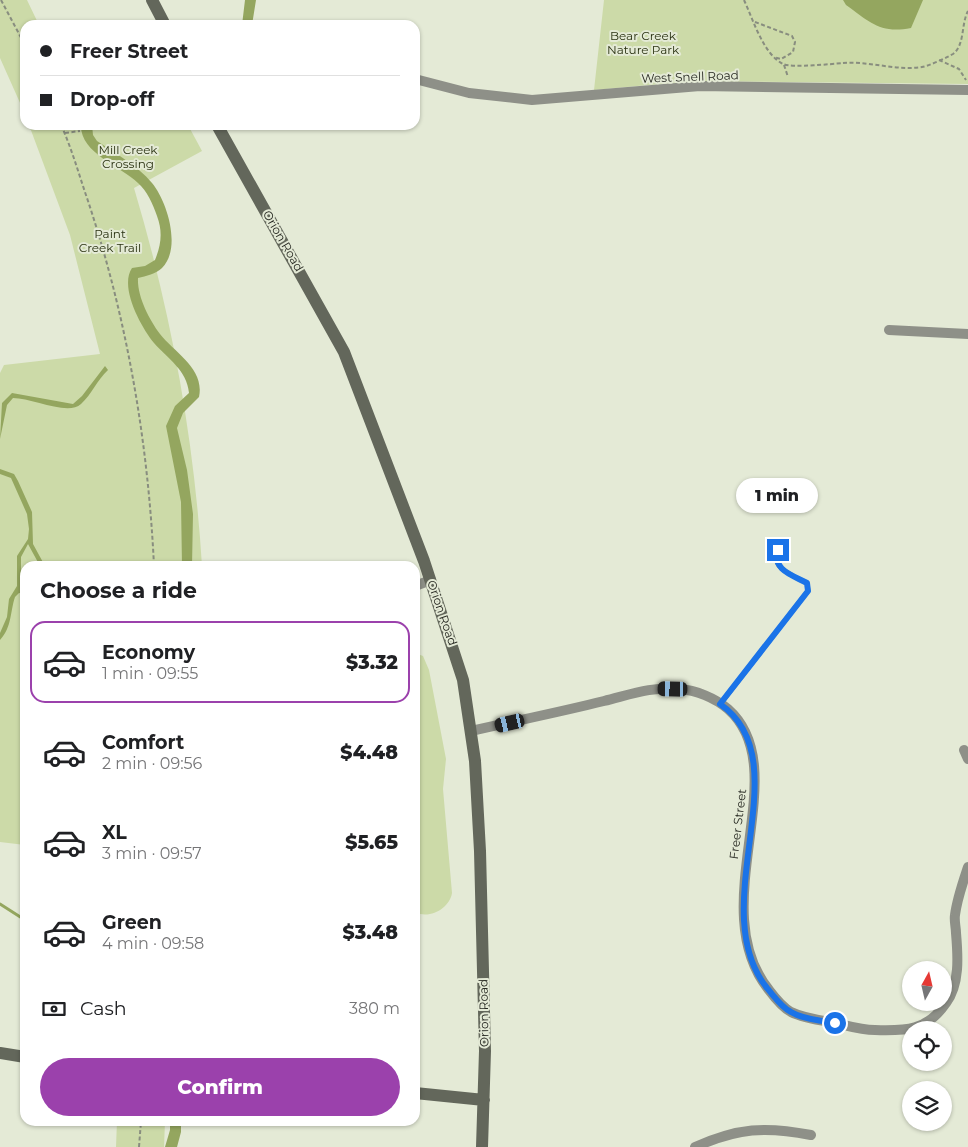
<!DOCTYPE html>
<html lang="en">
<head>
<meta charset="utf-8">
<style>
  :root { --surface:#fff; --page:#f6f6f6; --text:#202124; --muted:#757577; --line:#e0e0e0; --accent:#9b41ac }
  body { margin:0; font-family:Montserrat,sans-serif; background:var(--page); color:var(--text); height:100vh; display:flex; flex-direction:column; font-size:19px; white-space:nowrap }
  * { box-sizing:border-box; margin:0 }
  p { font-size:16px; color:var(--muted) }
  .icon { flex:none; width:28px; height:28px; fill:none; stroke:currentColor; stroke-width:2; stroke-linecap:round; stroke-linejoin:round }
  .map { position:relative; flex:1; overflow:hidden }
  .panel { position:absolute; left:20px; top:561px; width:400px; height:565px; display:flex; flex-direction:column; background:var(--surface); border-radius:15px; box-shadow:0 1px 4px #0004 }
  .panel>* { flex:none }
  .hud { position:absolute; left:20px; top:20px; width:400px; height:110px; border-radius:15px; box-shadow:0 1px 4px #0004; display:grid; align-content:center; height:110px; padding:0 20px; background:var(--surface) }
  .needle { width:32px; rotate:8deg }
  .tools { position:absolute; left:902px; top:961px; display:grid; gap:10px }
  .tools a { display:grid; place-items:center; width:50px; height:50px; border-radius:50%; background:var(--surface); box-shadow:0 1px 4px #0004; font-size:25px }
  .end { position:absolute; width:22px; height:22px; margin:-11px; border:6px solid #1a73e8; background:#fff; box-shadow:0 0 0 2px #fff }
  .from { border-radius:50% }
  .bubble { position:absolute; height:35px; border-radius:18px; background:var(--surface); box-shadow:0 1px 4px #0004; font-size:16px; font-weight:800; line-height:35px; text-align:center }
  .car { position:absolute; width:15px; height:30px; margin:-15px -8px; border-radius:6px; box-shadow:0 0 4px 1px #0007; background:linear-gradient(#222 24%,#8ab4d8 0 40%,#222 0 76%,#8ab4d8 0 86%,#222 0) }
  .hud b { display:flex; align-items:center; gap:18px; height:48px; font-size:19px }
  .hud b+b { border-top:1px solid var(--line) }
  .hud i { width:12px; height:12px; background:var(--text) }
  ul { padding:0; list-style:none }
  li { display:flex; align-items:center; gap:15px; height:82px; margin:0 10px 8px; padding:0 10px; border:2px solid transparent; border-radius:15px }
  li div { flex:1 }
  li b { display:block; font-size:19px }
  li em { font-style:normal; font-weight:800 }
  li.current { border-color:var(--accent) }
  li>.icon { width:45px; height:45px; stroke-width:1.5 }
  h2 { padding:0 20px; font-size:22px; line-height:60px }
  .pay { display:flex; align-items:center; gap:12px; height:55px; padding:0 20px; font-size:19px }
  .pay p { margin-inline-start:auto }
  .cta { display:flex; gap:10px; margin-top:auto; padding:10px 20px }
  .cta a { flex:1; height:58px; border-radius:30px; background:var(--accent); color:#fff; font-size:20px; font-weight:800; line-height:58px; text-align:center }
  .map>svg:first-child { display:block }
  .green { fill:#ccdaa8 }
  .water { fill:#94a65f }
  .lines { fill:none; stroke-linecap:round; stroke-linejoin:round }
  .stream { stroke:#94a65f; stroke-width:3 }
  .path { stroke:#888d7f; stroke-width:2; stroke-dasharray:4 2.5; stroke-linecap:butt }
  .lane { stroke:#8e9088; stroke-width:5 }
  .street { stroke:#8e9088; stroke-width:10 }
  .secondary { stroke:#63675b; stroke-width:12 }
  .route { stroke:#1a73e8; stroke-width:6 }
  .labels { text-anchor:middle; stroke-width:4; stroke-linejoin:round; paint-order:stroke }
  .park-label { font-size:12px; fill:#293111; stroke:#e4ead6 }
  .street-label { font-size:12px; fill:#252720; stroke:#e4ead6 }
</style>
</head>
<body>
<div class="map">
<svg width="968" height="1147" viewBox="0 0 968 1147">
  <rect width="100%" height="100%" fill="#e4ead6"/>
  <!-- green -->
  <path class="green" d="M0 0H27L39 25H25V114L0 58Z
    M604 0H968V84L692 81 594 90Z
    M29 125H188L202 151 134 188C171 312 194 437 202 566H25V845L0 842V373L4 365 100 354 70 235Z
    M415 653 423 656 429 670 446 759 443 789 452 893C450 906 435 917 420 914L415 898Z
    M117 1121H165L164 1147H116Z"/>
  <!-- water -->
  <path class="water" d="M245 0H256L252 25H242Z
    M843 0H923L911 28C880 34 870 22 846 5Z
    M81 125H92L93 135 97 141C116 154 137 165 152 183 167 201 182 248 162 268 156 274 146 276 138 278 137 296 149 319 160 334 175 353 205 369 199 397L183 413 177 428 187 470 193 514 192 566H182L181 502 166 426 175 406 189 393C187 370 168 359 154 343 141 327 119 287 132 268L145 266 155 260C161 245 163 232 157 216 153 204 147 191 138 183 120 166 80 153 81 125Z
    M105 366 108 370C97 380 92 394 81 404 68 416 32 398 13 398L7 405 0 439 2 403 12 393 73 404 82 396Z
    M0 469 14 474 18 481 32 512 33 544 45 566H40L28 544 21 557V588L25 589V594L19 593 15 597C10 612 12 627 0 640V633L7 617 9 599 17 586V556L28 539 29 529 27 514 11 478 0 474Z
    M170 1121H181V1132L177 1147H165L170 1130Z"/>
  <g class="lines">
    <!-- stream -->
    <path class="stream" d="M0 904 25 920"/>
    <!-- path -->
    <path class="path" d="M1 0 25 45
      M744 0C753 19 763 54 783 64 792 68 832 64 843 63 870 61 896 71 922 67 929 66 948 57 953 54 965 45 961 24 968 11
      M755 22 792 36 795 42 793 52 781 59 774 57
      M939 60 959 69 966 80
      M784 65 788 77
      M61 125C72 149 79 175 88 201 127 319 148 441 154 566
      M65 133 80 131
      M128 1121 141 1123
      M139 1147 141 1121"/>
    <!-- lane -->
    <path class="lane" d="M721 703 808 591 807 583C790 574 764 566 783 544"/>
    <!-- street -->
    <path class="street" d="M415 79 469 93 532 100 700 86 968 90
      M889 330 968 334
      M415 586 431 580
      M471 731C515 721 560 712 604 701 629 695 652 686 679 689 696 690 715 698 728 709 797 770 702 907 769 990 775 998 782 1007 791 1012 803 1018 818 1020 831 1022 846 1025 859 1030 875 1030 906 1031 927 1031 946 1003 960 984 958 956 956 933 956 927 954 921 955 915 957 899 963 882 968 867
      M964 750 968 759
      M695 1147C738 1128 765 1126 811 1135"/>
    <!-- secondary -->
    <path class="secondary" d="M152 0 165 25
      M217 125 344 352 424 561 463 680 475 761 480 851 485 1051 482 1147
      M0 1053 25 1057
      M415 1093 484 1100"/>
  </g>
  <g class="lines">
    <!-- route -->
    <path class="route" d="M778 550C772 570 792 575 807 583L808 591 720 704C803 761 702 907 767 988 774 996 781 1007 791 1012 803 1019 821 1021 835 1023"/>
  </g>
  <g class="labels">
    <!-- park labels -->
    <g class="park-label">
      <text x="643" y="40">Bear Creek<tspan x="643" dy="14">Nature Park</tspan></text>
      <text x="128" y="154">Mill Creek<tspan x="128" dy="14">Crossing</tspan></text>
      <text x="110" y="238">Paint<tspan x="110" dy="14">Creek Trail</tspan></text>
    </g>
    <!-- street labels -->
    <g class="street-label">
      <text transform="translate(690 77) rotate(-2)" y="4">West Snell Road</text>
      <text transform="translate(283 241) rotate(60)" y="4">Orion Road</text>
      <text transform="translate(442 613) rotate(71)" y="4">Orion Road</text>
      <text transform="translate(738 824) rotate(-83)" y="4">Freer Street</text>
      <text transform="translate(484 1013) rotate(-91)" y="4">Orion Road</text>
    </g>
  </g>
</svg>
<div class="tools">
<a><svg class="needle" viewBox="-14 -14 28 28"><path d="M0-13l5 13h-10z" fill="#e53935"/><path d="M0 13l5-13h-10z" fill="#757577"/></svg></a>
<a><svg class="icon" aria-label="locate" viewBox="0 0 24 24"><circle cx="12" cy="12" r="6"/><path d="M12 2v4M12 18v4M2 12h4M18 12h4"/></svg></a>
<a><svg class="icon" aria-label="layers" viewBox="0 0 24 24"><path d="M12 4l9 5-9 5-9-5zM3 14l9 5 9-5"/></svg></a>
</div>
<i class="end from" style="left:835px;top:1023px"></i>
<i class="end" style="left:778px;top:550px"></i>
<div class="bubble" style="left:736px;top:478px;width:82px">1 min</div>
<i class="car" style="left:673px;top:689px;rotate:271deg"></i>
<i class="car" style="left:510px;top:723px;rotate:257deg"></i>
<div class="hud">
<b><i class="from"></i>Freer Street</b>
<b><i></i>Drop-off</b>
</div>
<section class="panel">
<h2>Choose a ride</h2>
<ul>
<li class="current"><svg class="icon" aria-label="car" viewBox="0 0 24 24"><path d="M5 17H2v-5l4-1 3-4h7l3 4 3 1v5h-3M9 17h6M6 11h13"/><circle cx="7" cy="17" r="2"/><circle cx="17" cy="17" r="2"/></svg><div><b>Economy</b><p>1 min · 09:55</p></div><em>$3.32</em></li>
<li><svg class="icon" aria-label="car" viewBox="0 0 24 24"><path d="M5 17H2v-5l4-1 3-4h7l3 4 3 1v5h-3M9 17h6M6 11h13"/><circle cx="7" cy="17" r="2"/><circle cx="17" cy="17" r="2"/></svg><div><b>Comfort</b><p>2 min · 09:56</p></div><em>$4.48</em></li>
<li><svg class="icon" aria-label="car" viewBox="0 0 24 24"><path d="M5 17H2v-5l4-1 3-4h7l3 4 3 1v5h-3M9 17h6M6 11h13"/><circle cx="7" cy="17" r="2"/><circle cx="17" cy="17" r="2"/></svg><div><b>XL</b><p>3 min · 09:57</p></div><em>$5.65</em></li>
<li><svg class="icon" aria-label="car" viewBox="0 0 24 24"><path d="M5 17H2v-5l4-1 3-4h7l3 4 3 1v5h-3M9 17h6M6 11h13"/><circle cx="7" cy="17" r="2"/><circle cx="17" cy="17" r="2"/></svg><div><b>Green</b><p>4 min · 09:58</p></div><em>$3.48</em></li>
</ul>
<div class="pay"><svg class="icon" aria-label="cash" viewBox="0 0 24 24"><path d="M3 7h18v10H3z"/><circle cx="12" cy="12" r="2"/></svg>Cash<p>380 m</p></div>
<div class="cta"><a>Confirm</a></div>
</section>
</div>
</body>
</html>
